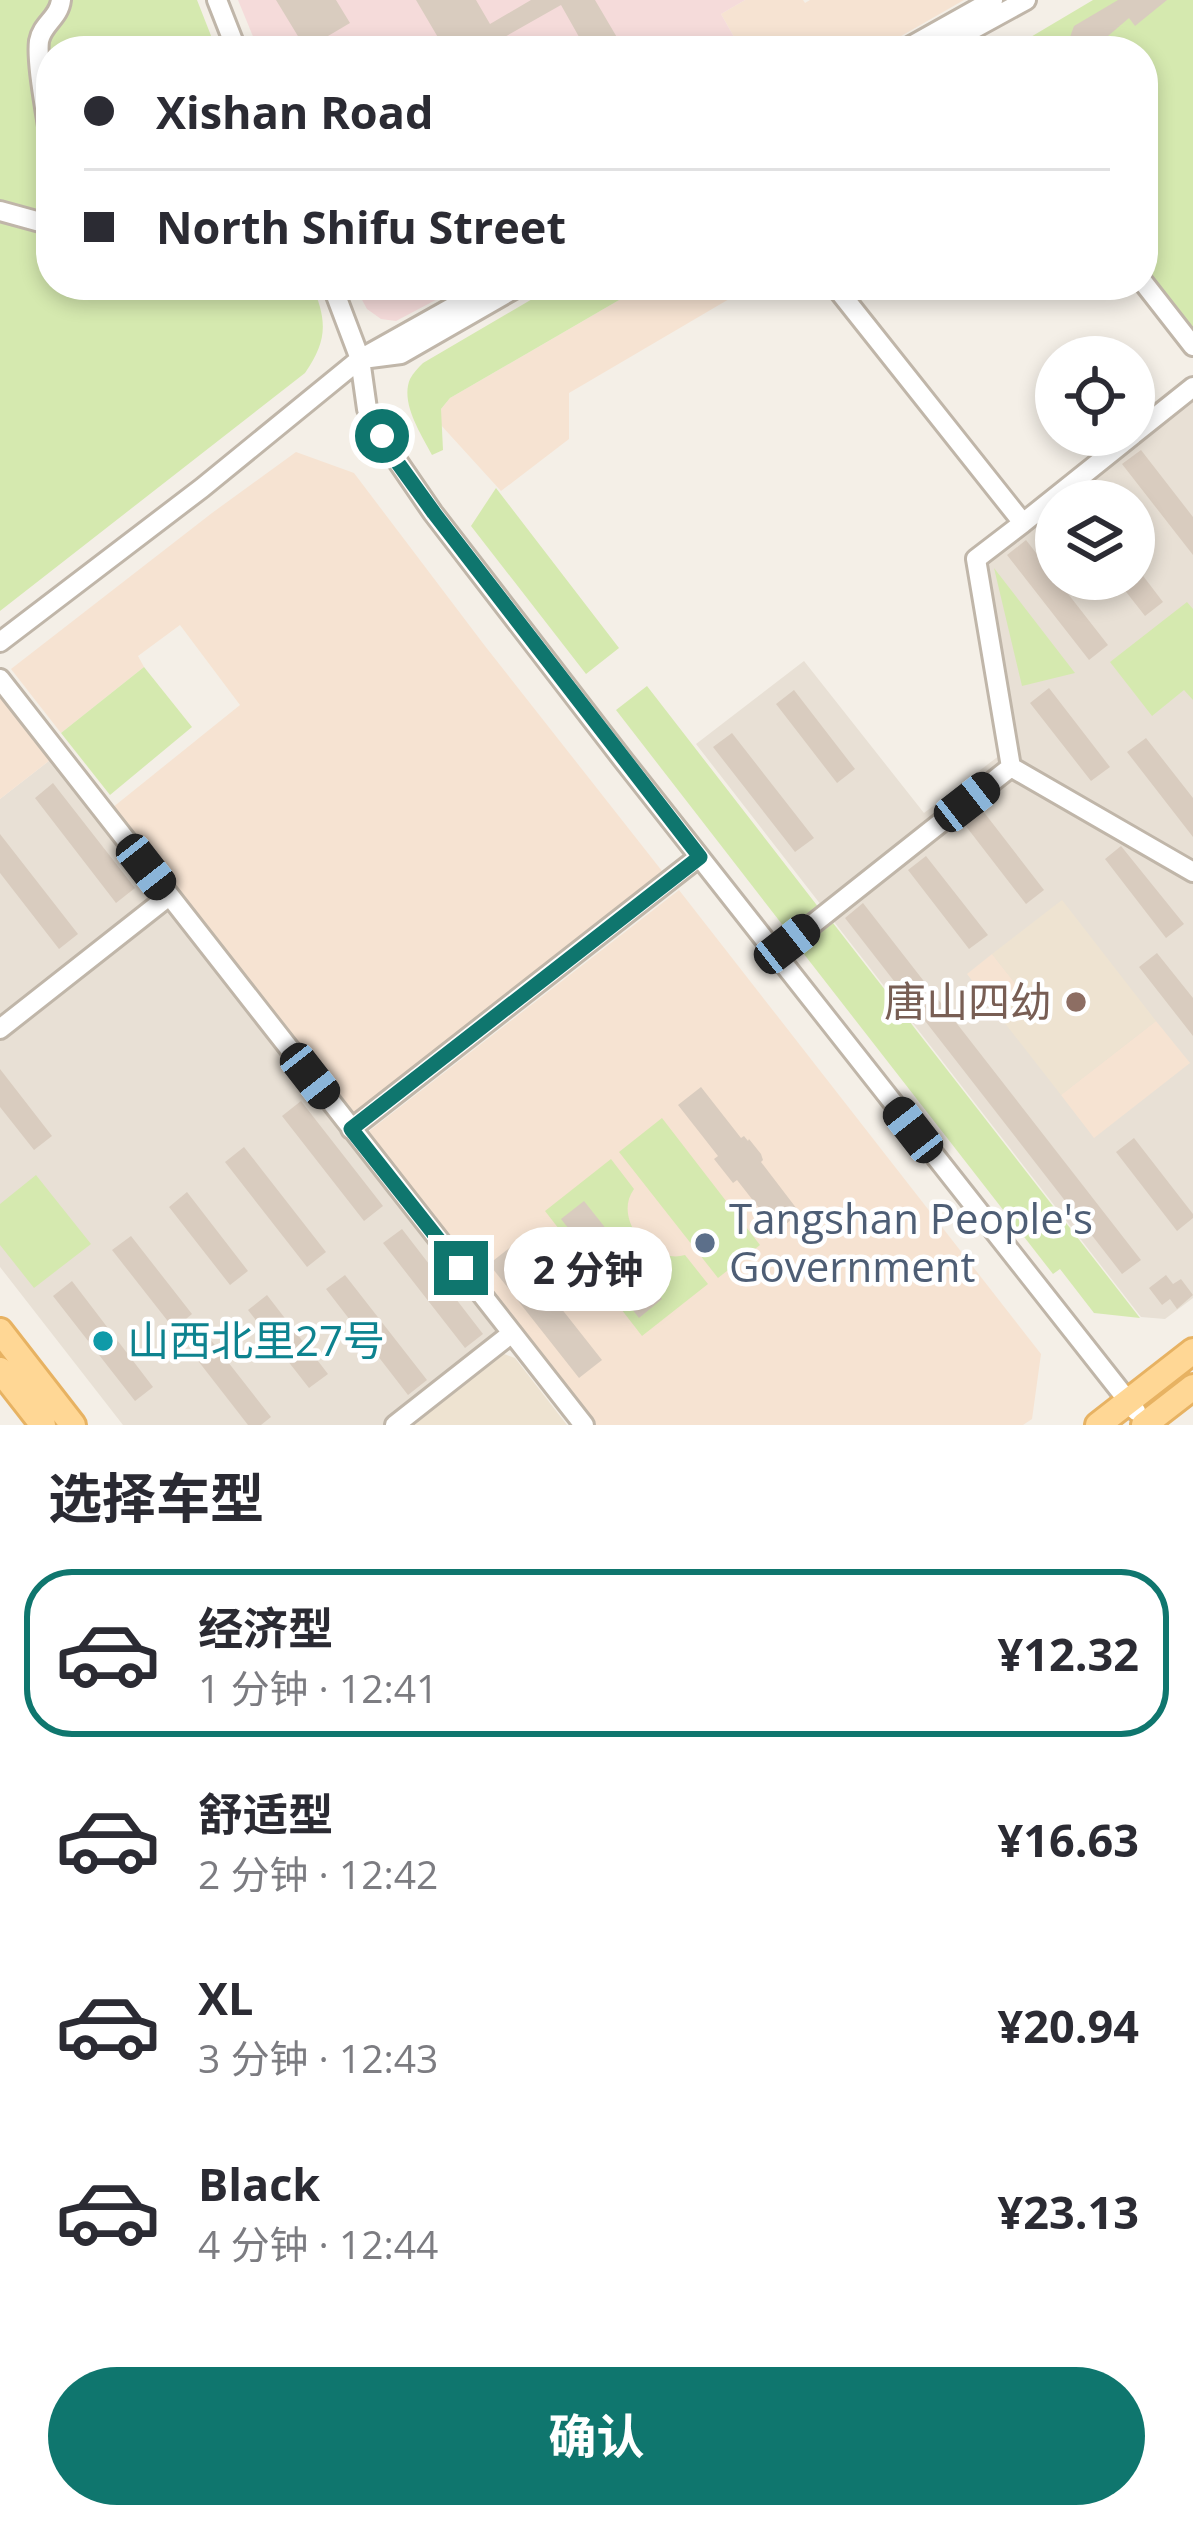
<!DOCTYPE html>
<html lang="zh">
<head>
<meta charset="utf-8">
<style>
  :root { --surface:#fff; --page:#f2f2f3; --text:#2b2b33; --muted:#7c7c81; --line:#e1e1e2; --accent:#0f766e }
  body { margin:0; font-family:"Open Sans","Noto Sans SC",sans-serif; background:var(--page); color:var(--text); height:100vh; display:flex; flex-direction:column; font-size:45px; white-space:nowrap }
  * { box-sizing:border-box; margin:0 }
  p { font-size:39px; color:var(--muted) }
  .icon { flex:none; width:66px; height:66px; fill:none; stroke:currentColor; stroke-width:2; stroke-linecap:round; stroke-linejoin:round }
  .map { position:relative; height:1425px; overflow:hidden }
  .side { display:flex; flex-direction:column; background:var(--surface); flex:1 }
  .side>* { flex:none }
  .hud { position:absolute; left:36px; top:36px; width:1122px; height:264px; border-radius:48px; box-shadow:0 6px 18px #0003; display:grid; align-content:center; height:264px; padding:0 48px; background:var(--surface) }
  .controls { position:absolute; left:1035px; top:336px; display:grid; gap:24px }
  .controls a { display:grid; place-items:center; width:120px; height:120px; border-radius:50%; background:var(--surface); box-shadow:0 6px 18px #0003; font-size:60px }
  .end { position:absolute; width:54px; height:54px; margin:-27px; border:15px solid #0f766e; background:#fff; box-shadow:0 0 0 6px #fff }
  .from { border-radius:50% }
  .bubble { position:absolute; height:84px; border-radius:42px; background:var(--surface); box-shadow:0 6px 18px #0003; font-size:39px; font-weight:700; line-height:84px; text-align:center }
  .car { position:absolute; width:36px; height:72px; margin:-36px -18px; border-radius:15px; box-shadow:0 0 9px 3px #0007; background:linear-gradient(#222 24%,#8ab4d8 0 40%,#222 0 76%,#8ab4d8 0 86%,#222 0) }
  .hud b { display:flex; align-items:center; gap:42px; height:114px; font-size:45px }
  .hud b+b { border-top:3px solid var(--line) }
  .hud i { width:30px; height:30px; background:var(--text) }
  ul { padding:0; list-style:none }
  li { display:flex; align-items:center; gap:36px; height:168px; margin:0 24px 18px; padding:0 24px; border:6px solid transparent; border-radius:48px }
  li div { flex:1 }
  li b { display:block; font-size:45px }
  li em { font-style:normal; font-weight:700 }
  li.current { border-color:var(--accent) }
  li>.icon { width:108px; height:108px; stroke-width:1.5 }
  h2 { padding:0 48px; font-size:54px; line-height:144px }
  .cta { display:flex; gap:24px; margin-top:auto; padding:24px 48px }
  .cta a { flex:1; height:138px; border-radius:72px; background:var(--accent); color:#fff; font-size:48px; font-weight:700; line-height:138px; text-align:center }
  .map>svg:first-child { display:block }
  .residential { fill:#e8e0d5 }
  .commercial { fill:#f6e3d2 }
  .education { fill:#eee3d1 }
  .medical { fill:#f5dbda }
  .green { fill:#d5e9af }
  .building { fill:#d9ccbf }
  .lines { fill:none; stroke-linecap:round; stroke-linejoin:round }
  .minor-casing { stroke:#c0b6a9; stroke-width:24 }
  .major-casing { stroke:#e7b262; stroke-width:30 }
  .minor { stroke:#fff; stroke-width:18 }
  .major { stroke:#ffd795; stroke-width:24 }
  .route { stroke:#0f766e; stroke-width:15 }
  .education-dot { fill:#8d6e63; stroke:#fff; stroke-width:4.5 }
  .service-dot { fill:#5c6f8a; stroke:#fff; stroke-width:4.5 }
  .culture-dot { fill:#0f9aa8; stroke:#fff; stroke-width:4.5 }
  .labels { text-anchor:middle; stroke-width:9; stroke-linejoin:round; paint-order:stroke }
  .education-label { font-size:42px; fill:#785e54; stroke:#fff; text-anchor:end }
  .service-label { font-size:42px; fill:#4e5e75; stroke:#fff; text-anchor:start }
  .culture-label { font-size:42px; fill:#0d838f; stroke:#fff; text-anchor:start }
</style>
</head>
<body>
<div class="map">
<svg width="1193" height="1425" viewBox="0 0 1193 1425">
  <rect width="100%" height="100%" fill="#f4efe7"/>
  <!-- residential -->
  <path class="residential" d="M1193 392V1298L1165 1319 1141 1317 696 744 804 661 924 813 1000 755 968 574 1056 502V579H1134V501H1058Z
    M54 757 497 1333 406 1425H123L0 1267V799Z"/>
  <!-- commercial -->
  <path class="commercial" d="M745 0H803L805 3 810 0H964L875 51H742L721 14Z
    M645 285H753L569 393V439L501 491 440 424 441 409 450 398Z
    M296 452 354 473 485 646 662 871 351 1115 112 808 240 705 180 625 138 656 144 667 61 733 11 669 212 513Z
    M0 689 54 757 0 799Z
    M679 890 1041 1354 1032 1419 1023 1425H596L368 1132Z
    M992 954 1022 992 997 1013 967 974Z
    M1156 1021 1190 1063 1094 1138 1061 1095Z"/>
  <!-- education -->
  <path class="education" d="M1062 900 1156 1021 1061 1095 997 1013 1022 992 992 954Z
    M499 1352 515 1358 567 1425H406Z"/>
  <!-- medical -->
  <path class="medical" d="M238 0H745L721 14 742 51H259Z
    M354 285H464L396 321 381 319 367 309Z"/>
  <!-- green -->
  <path class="green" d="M0 0H197L217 51H51V285H312C327 320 328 340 305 373L0 611Z
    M1093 0H1193V330L1143 267V51H1007Z
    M556 285H645L450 398 441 409 443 450 432 455C421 434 400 403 410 379 413 373 418 368 423 363Z
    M496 488 619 648 586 674 471 526Z
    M994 568 1075 673 1022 686Z
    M1187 602 1193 609V700L1184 690 1152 716 1110 662Z
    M144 667 192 727 110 795 61 733Z
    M647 686 819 908 788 932 616 710Z
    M833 923 1140 1318 1094 1313 1060 1269 1053 1274 800 949Z
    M662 1118 760 1245 718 1278 619 1152Z
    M611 1159 634 1189C612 1219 651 1265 685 1255L708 1284 642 1336 545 1211Z
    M36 1175 91 1244 34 1288 0 1245V1204Z"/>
  <!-- building -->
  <path class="building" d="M276 0H336L350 23 328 36 337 51H307Z
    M416 0H476L490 24 531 0H595L625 51H587L561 5 480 51H446Z
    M1118 0H1167L1135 26 1129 18 1108 36 1099 51H1082L1070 45V37L1074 26Z
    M1141 450 1193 517V555L1122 464Z
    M1026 540 1108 645 1089 660 1007 555Z
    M1134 564 1163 602 1145 616 1116 579H1134Z
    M1049 688 1110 767 1091 781 1030 703Z
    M794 690 855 769 837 783 776 704Z
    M732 733 814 838 795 852 713 747Z
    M1146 738 1193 798V837L1127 752Z
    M53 783 135 888 116 903 35 798Z
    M983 811 1044 890 1026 904 965 825Z
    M0 834 78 934 59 949 0 873Z
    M1121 846 1184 924 1166 938 1105 859Z
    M926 856 988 935 969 949 908 870Z
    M863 903 1141 1260 1122 1274 845 918Z
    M1157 953 1193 998V1036L1139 967Z
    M0 1069 52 1136 34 1150 0 1107Z
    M701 1087 741 1138 744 1136 748 1141 749 1139 761 1154 763 1160 761 1162 800 1213 777 1231 737 1180 733 1183 714 1159 718 1156 678 1105Z
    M301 1101 383 1206 364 1221 282 1116Z
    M1134 1138 1193 1214V1218L1177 1231 1116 1152Z
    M244 1147 326 1252 307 1267 225 1162Z
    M187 1192 248 1271 230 1285 169 1207Z
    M584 1201 619 1245 629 1238 638 1250 629 1257 662 1299 639 1318 611 1282 608 1285 588 1260 591 1257 561 1219Z
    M402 1229 483 1334 465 1348 383 1243Z
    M131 1236 192 1314 174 1329 112 1250Z
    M512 1246 602 1360 579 1378 489 1264Z
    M345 1275 427 1380 408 1395 326 1289Z
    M1166 1275 1173 1284 1181 1279 1193 1295 1177 1309 1170 1299 1162 1305 1149 1288Z
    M72 1281 153 1387 135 1401 53 1296Z
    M267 1295 328 1374 309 1388 248 1310Z
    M210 1339 271 1417 261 1425H248L192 1353Z"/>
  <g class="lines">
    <defs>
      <path id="minor" d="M217 0 237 51
        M902 51 993 0
        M933 51 1026 0
        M51 147C48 121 36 64 39 41 42 24 59 18 61 0
        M0 211 51 225
        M1143 282 1193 346
        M332 285 360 359 367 409 396 459 433 513 624 761 1136 1411
        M834 285 1023 523 976 559 1011 767 1193 872
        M370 358 401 354 521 285
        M1134 434 1193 387
        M1023 523 1133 435
        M0 642 202 488 360 359 492 285
        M0 679 584 1425
        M775 954 1011 767
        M0 1029 169 896
        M351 1129 699 857
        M395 1425 512 1333"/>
      <path id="major" d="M0 1331 73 1425
        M0 1370 43 1425
        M1098 1425 1193 1351
        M1144 1425 1193 1387"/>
    </defs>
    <!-- minor casing -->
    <use href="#minor" class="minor-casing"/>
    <!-- major casing -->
    <use href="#major" class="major-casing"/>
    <!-- minor -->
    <use href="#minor" class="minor"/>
    <!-- major -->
    <use href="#major" class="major"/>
  </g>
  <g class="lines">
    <!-- route -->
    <path class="route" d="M382 436 395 459 434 513 700 857 351 1129 461 1268"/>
  </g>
  <!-- markers -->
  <circle class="education-dot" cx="1076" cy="1002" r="12"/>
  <circle class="service-dot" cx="705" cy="1243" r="12"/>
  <circle class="culture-dot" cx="103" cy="1341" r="12"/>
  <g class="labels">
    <!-- education labels -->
    <g class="education-label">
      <text x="1052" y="1017">唐山四幼</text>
    </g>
    <!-- service labels -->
    <g class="service-label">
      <text x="729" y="1234">Tangshan People's<tspan x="729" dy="48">Government</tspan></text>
    </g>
    <!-- culture labels -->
    <g class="culture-label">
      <text x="127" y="1356">山西北里27号</text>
    </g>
  </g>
</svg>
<div class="controls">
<a><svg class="icon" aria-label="locate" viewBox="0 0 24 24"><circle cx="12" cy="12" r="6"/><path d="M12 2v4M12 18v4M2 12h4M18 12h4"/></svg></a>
<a><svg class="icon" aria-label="layers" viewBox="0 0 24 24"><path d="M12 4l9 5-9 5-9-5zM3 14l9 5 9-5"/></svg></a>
</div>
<i class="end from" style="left:382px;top:436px"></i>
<i class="end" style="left:461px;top:1268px"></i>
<div class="bubble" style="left:504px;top:1227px;width:168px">2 分钟</div>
<i class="car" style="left:967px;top:802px;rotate:52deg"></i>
<i class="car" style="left:146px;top:867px;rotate:142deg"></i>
<i class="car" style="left:787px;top:944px;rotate:52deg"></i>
<i class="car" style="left:310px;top:1076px;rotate:142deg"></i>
<i class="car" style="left:913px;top:1130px;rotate:322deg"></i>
<div class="hud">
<b><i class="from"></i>Xishan Road</b>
<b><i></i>North Shifu Street</b>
</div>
</div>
<section class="side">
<h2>选择车型</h2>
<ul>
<li class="current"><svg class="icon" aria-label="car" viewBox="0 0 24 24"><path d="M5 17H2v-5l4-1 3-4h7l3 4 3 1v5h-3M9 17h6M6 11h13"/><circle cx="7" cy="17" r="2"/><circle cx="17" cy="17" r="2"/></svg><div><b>经济型</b><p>1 分钟 · 12:41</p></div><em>¥12.32</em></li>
<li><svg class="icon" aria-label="car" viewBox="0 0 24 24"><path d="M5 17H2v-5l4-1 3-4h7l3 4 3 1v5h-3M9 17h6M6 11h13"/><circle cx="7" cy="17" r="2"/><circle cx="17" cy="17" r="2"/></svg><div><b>舒适型</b><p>2 分钟 · 12:42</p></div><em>¥16.63</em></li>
<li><svg class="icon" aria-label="car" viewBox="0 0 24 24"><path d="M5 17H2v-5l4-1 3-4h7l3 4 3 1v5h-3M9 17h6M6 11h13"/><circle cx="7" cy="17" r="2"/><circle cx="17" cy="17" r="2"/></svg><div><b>XL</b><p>3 分钟 · 12:43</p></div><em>¥20.94</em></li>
<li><svg class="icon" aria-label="car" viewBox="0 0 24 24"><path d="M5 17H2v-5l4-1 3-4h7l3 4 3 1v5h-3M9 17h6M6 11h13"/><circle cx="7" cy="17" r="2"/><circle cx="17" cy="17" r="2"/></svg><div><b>Black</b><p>4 分钟 · 12:44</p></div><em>¥23.13</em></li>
</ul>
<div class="cta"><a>确认</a></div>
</section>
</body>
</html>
